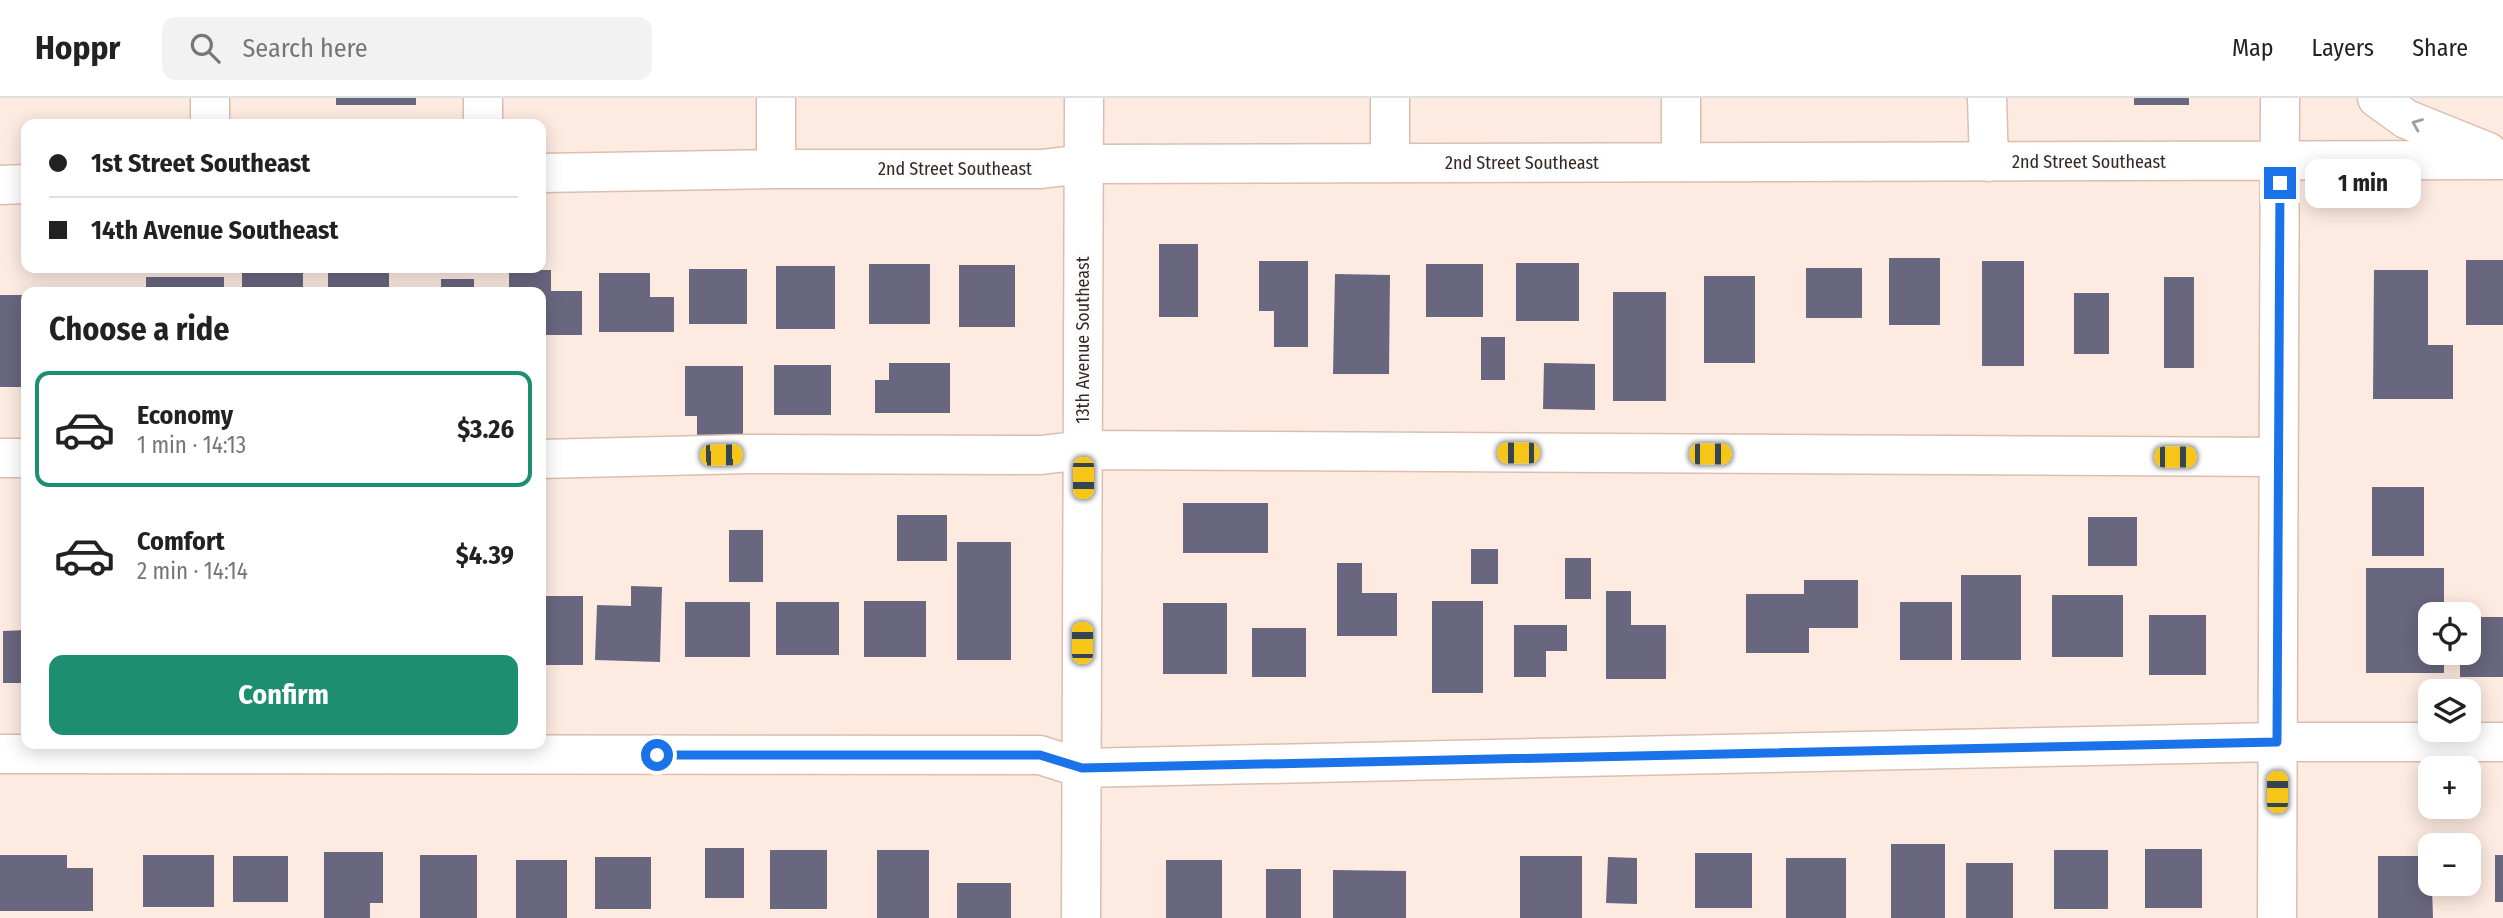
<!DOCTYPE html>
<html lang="en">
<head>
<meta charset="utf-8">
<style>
  :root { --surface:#fff; --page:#f2f2f2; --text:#222; --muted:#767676; --line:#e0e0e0; --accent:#1d8f70 }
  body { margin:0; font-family:"Fira Sans Condensed",sans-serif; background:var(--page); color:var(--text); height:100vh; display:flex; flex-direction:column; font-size:26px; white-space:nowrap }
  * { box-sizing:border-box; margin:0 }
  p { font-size:23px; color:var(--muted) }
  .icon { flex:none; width:38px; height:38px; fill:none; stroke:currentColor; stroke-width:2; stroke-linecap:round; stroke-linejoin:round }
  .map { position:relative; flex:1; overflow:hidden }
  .drawer { position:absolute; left:21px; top:189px; width:525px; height:462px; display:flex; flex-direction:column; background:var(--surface); border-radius:14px; box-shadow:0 4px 18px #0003 }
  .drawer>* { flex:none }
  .banner { position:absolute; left:21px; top:21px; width:525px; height:154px; border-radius:14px; box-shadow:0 4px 18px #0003; display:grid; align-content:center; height:154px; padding:0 28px; background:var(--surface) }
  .buttons { position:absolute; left:2418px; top:504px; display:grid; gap:14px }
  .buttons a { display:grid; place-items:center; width:63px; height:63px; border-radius:14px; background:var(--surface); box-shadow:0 4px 18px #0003; font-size:35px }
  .end { position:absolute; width:32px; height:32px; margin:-16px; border:9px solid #1a73e8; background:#fff; box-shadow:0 0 0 4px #fff }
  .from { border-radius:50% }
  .bubble { position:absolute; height:49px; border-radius:14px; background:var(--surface); box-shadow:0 4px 18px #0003; font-size:23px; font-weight:700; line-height:49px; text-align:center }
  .car { position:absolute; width:21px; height:42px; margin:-21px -10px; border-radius:9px; box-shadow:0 0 5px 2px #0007; background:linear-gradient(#f5c518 24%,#345 0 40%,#f5c518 0 76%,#345 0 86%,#f5c518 0) }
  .banner b { display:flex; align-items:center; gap:24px; height:66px; font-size:26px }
  .banner b+b { border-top:2px solid var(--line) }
  .banner i { width:18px; height:18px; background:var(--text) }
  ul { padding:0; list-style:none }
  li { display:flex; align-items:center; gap:21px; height:116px; margin:0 14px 10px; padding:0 14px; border:4px solid transparent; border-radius:14px }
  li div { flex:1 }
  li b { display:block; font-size:26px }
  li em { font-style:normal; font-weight:700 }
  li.current { border-color:var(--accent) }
  li>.icon { width:63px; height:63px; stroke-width:1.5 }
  h2 { padding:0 28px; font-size:32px; line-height:84px }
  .primary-button { display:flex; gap:14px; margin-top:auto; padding:14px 28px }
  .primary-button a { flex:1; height:80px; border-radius:14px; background:var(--accent); color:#fff; font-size:28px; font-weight:700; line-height:80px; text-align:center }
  header { display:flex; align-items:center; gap:42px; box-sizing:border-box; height:98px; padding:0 35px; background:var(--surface); border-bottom:2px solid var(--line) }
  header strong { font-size:33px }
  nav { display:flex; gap:38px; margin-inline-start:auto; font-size:24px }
  .search { width:490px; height:63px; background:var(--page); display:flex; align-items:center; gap:18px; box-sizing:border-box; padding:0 24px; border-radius:14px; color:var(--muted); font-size:26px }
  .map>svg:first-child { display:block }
  .building { fill:#69667f }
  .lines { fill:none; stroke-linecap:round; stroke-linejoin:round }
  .minor-casing { stroke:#dbbeaf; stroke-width:41 }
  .minor { stroke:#fff; stroke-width:38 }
  .oneway { stroke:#a39e9c }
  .route { stroke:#1a73e8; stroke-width:9 }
  .labels { text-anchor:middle; stroke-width:7; stroke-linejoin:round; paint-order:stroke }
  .street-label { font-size:18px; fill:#332822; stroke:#fcfcfc }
</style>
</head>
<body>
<header>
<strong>Hoppr</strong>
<div class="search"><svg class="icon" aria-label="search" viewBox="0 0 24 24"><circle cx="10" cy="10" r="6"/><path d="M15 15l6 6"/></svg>Search here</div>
<nav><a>Map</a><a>Layers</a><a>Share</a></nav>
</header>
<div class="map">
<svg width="2503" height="820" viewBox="0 0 2503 820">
  <rect width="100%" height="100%" fill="#fdebe1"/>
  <!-- building -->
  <path class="building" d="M336 0H416V7H336Z
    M2134 0H2189V7H2134Z
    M1159 146H1198V219H1159Z
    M1889 160H1940V227H1889Z
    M2466 162H2503V227H2466Z
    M1259 163H1308V249H1274V213H1259Z
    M1982 163H2024V268H1982Z
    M1516 165H1579V223H1516Z
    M869 166H930V226H869Z
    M1426 166H1483V219H1426Z
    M959 167H1015V229H959Z
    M776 168H835V231H776Z
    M242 170H303V194H242Z
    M328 170H389V194H328Z
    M1806 170H1862V220H1806Z
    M689 171H747V226H689Z
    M509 172H551V193H582V237H541V194H509Z
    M2374 172H2428V247H2453V301H2373Z
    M599 175H650V199H674V234H599Z
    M1335 176 1390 177 1389 276H1333Z
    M1704 178H1755V265H1704Z
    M146 179H224V194H146Z
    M2164 179H2194V270H2164Z
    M441 181H474V194H441Z
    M60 189H120V194H60Z
    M1613 194H1666V303H1613Z
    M2074 195H2109V256H2074Z
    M0 197H26V289H0Z
    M1481 239H1505V282H1481Z
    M889 265H950V315H875V282H889Z
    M1544 265 1595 266V312L1543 311Z
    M774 267H831V317H774Z
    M685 268H743V345H697V318H685Z
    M2372 389H2424V458H2372Z
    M1183 405H1268V455H1183Z
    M897 417H947V463H897Z
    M2088 419H2137V468H2088Z
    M729 432H763V484H729Z
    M957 444H1011V562H957Z
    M1471 451H1498V486H1471Z
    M1565 460H1591V501H1565Z
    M1337 465H1362V495H1397V538H1337Z
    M2366 470H2444V516H2431V555H2444V575H2366Z
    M1961 477H2021V562H1961Z
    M1804 482H1858V530H1809V555H1746V496H1804Z
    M631 488 662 489 660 564 595 562 597 507 631 508Z
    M1606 493H1631V527H1666V581H1606Z
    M2052 497H2123V559H2052Z
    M541 498H583V567H541Z
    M864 503H926V559H864Z
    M1432 503H1483V595H1432Z
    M685 504H750V559H685Z
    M776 504H839V557H776Z
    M1900 504H1952V562H1900Z
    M1163 505H1227V576H1163Z
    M2149 517H2206V577H2149Z
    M2469 519H2503V579H2460V555H2469Z
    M1514 527H1567V553H1546V579H1514Z
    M1252 530H1306V579H1252Z
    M26 532V585H3V533Z
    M1891 746H1945V820H1891Z
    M705 750H744V800H705Z
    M2145 751H2202V810H2145Z
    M770 752H827V811H770Z
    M877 752H929V820H877Z
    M2054 752H2108V811H2054Z
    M324 754H383V805H370V820H324Z
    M1695 755H1752V810H1695Z
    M0 757H67V770H93V813H0Z
    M143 757H214V809H143Z
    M420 757H477V820H420Z
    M2495 757H2503V804H2495Z
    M233 758H288V804H233Z
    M1520 758H1582V820H1520Z
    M2378 758H2431L2433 820H2378Z
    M595 759H651V811H595Z
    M1608 759 1637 760V806L1606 805Z
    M1786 760H1846V820H1786Z
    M516 762H567V820H516Z
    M1166 762H1222V820H1166Z
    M1966 765H2013V820H1966Z
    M1266 771H1301V820H1266Z
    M1333 772 1406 773V820H1333Z
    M957 785H1011V820H957Z"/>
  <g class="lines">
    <defs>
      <path id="minor" d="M210 0V26
        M483 0V26
        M1987 0 1989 64
        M2377 0 2406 21 2488 54
        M1681 64V0
        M1390 65V0
        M776 71V0
        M541 75 776 71H1041L1084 66 2503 62
        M0 87 26 86
        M0 360H26
        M541 361 747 356 1041 357 1083 352 2278 359
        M0 656 1040 657 1081 670 2277 644H2503
        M1081 820 1084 0
        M2277 820 2280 0"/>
    </defs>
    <!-- minor casing -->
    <use href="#minor" class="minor-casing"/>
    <!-- minor -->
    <use href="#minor" class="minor"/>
  </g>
  <!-- one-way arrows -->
  <defs><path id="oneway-chevron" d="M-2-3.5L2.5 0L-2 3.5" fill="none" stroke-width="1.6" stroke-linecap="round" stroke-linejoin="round" transform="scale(1.75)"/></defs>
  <use class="oneway" href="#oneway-chevron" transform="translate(2417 26) rotate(-158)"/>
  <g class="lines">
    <!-- route -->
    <path class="route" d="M657 657H1040L1082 670 2277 644 2280 85"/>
  </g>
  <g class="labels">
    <!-- street labels -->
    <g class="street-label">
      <text x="2089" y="70">2nd Street Southeast</text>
      <text x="1522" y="71">2nd Street Southeast</text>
      <text x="955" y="77">2nd Street Southeast</text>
      <text transform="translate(1083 242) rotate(-90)" y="6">13th Avenue Southeast</text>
    </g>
  </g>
</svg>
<div class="buttons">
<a><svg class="icon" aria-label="locate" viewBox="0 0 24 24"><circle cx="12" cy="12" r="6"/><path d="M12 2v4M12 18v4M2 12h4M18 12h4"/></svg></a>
<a><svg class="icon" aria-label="layers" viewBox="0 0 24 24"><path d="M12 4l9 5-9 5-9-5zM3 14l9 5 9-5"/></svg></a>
<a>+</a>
<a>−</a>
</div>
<i class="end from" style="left:657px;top:657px"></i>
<i class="end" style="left:2280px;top:85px"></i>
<div class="bubble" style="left:2305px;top:61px;width:116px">1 min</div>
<i class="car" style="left:1518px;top:355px;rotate:270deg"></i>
<i class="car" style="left:1710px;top:356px;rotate:90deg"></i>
<i class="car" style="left:721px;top:357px;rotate:89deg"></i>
<i class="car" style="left:2175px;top:359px;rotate:90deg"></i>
<i class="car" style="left:1083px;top:380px;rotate:180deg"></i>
<i class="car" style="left:1082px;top:545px;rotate:0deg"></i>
<i class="car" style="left:2277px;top:694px;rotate:0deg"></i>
<div class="banner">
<b><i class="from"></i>1st Street Southeast</b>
<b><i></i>14th Avenue Southeast</b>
</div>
<section class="drawer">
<h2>Choose a ride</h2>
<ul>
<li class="current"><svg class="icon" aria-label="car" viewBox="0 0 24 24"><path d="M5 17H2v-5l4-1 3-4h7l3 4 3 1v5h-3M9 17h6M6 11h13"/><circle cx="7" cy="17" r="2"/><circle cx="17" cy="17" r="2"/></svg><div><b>Economy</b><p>1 min · 14:13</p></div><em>$3.26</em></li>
<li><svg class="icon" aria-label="car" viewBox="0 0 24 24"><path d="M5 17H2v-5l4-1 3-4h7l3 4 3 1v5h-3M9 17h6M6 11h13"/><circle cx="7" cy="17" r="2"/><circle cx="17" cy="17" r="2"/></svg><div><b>Comfort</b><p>2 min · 14:14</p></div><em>$4.39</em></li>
</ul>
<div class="primary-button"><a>Confirm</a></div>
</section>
</div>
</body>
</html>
